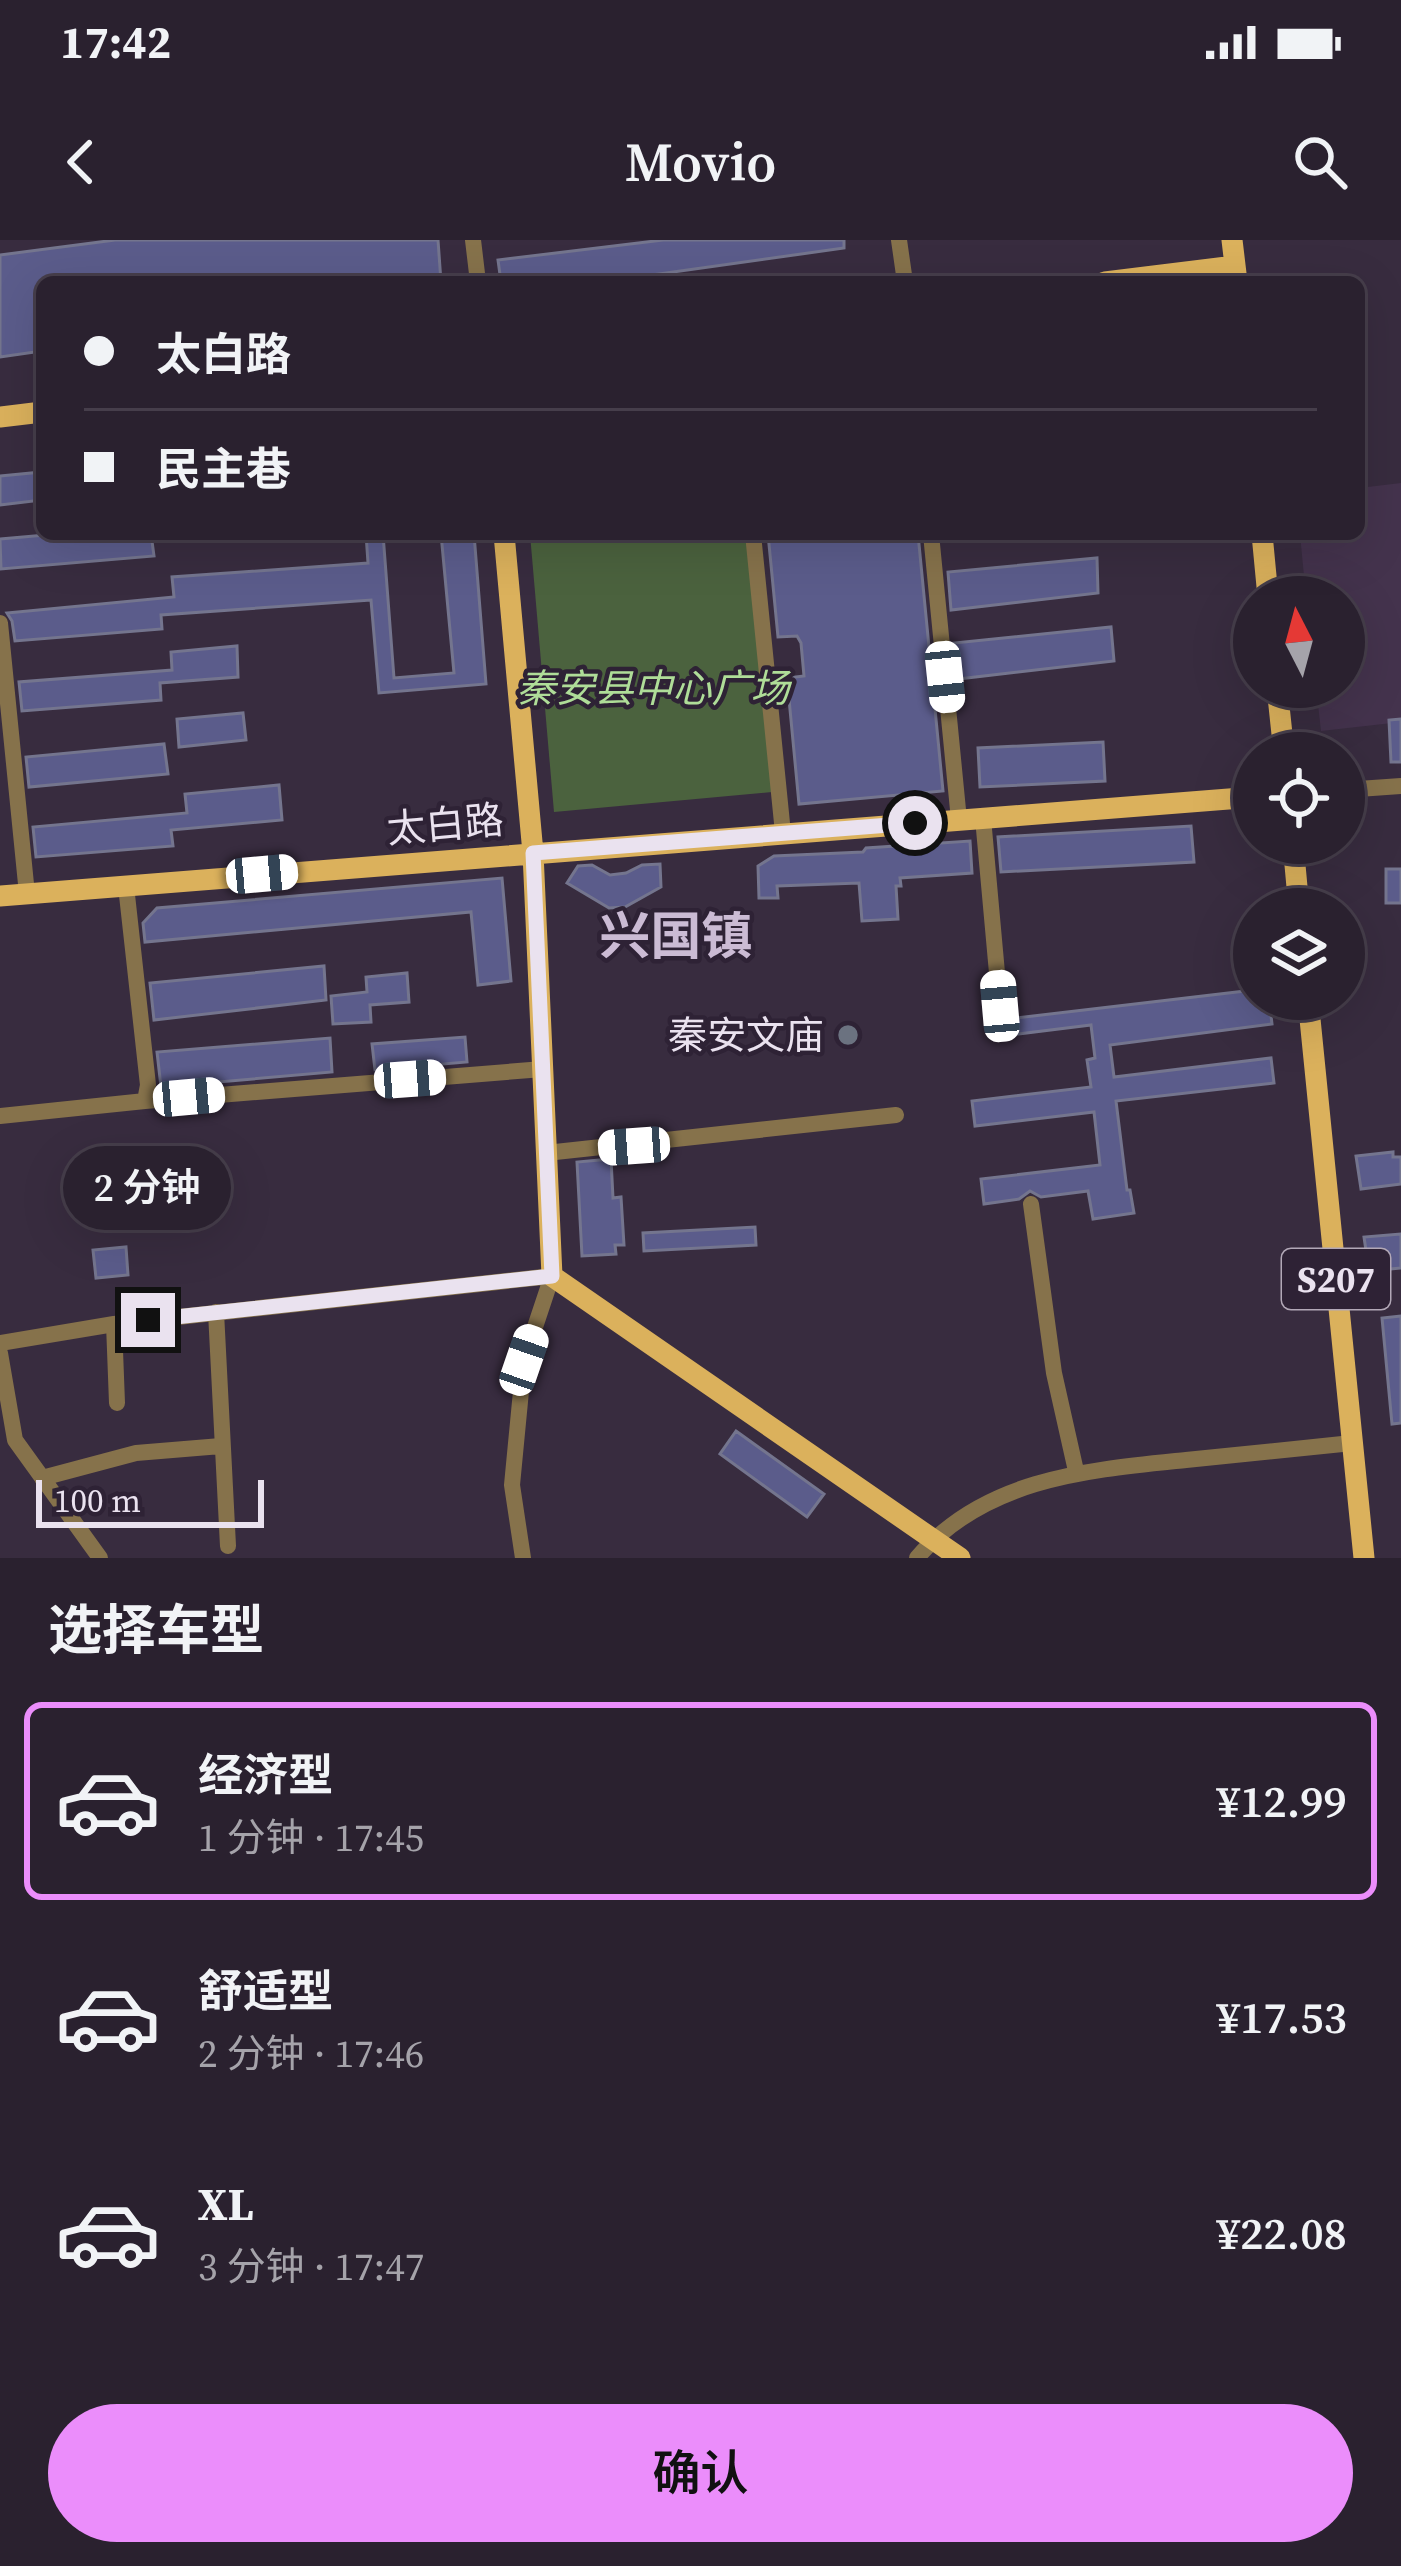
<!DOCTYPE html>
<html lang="zh">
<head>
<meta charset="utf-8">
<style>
  :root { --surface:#2a212f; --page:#362e3b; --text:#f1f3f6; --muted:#a5a3aa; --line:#463e4b; --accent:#eb8dfb }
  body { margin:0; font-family:"Source Serif 4","Noto Sans SC",serif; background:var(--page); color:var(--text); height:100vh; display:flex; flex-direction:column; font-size:45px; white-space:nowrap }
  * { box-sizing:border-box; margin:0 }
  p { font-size:39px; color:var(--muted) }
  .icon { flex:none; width:66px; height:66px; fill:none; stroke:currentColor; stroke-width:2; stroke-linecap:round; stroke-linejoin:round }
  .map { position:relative; height:1318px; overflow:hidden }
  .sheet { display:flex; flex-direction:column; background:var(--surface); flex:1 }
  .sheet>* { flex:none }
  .hud { position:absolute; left:36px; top:36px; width:1329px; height:264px; border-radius:18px; box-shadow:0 12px 48px #0002,0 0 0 3px var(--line); display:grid; align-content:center; height:264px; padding:0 48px; background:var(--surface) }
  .needle { width:78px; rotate:354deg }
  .controls { position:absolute; left:1233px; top:336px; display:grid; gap:24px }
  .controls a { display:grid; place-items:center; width:132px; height:132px; border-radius:50%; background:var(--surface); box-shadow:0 12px 48px #0002,0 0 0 3px var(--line); font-size:60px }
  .scale { position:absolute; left:36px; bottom:30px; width:228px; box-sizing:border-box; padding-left:12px; border:6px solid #eae2ef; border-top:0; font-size:33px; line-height:42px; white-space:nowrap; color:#eae2ef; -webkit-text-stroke:9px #2e2235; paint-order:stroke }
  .end { position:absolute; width:54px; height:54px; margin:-27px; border:15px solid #eae2ef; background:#111; box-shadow:0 0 0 6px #111 }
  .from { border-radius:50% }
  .bubble { position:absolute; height:84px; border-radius:42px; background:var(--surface); box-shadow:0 12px 48px #0002,0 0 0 3px var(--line); font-size:39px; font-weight:600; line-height:84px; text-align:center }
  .car { position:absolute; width:36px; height:72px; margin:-36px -18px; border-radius:15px; box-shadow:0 0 9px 3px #0007; background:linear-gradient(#fff 24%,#345 0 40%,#fff 0 76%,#345 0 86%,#fff 0) }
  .hud b { display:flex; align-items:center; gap:42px; height:114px; font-size:45px }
  .hud b+b { border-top:3px solid var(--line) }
  .hud i { width:30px; height:30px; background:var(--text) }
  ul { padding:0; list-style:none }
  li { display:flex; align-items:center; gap:36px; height:198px; margin:0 24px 18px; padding:0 24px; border:6px solid transparent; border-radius:18px }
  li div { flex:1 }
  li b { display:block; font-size:45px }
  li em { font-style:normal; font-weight:600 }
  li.on { border-color:var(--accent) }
  li>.icon { width:108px; height:108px; stroke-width:1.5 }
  h2 { padding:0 48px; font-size:54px; line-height:144px }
  .cta { display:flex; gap:24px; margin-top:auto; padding:24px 48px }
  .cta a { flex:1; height:138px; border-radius:72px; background:var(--accent); color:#111; font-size:48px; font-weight:600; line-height:138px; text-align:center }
  .status { display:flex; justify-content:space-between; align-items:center; height:84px; padding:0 60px; background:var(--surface); direction:ltr }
  .status svg { height:33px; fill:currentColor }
  header { display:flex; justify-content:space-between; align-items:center; height:156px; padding:0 48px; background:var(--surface); font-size:54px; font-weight:600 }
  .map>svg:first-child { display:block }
  .built { fill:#44334d }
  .green { fill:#4b623e }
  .building { fill:#5b5c8b; stroke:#74758e; stroke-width:3 }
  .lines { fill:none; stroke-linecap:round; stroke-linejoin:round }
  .minor { stroke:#86724b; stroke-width:16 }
  .major { stroke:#dbb15c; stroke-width:21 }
  .route { stroke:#eae2ef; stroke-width:15 }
  .worship-dot { fill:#6b7280; stroke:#2e2235; stroke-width:4.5 }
  .labels { text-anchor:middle; stroke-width:9; stroke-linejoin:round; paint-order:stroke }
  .shield { fill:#2e2235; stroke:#b2a8b7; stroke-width:3 }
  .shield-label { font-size:36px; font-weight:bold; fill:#eae2ef }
  .park-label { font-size:39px; font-style:italic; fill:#afdd98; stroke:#2e2235 }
  .street-label { font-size:39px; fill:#eae2ef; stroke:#2e2235 }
  .poi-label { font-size:39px; fill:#eae2ef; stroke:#2e2235; text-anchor:end }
  .district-label { font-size:51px; font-weight:bold; fill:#cbbbd4; stroke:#2e2235 }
</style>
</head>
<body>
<div class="status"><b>17:42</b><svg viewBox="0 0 49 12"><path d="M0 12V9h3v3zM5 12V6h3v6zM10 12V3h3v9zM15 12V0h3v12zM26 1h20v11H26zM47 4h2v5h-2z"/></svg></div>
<header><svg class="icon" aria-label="back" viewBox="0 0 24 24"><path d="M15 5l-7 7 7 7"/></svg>Movio<svg class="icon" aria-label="search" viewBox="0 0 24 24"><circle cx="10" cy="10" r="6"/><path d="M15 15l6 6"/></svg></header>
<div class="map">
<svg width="1401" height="1318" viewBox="0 0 1401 1318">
  <rect width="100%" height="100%" fill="#382c3f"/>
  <!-- built -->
  <path class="built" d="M1401 243V482L1321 491 1316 447H1344V357H1306L1300 294H1359V248Z"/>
  <!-- green -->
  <path class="green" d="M530 294H749L772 552 554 572Z"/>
  <!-- building -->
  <path class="building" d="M115 0H438L441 42H42V111L0 117V15Z
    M663 0H844V8L602 42H501L498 20Z
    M42 232V260L0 265V236Z
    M57 294H151L154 316 1 329 0 299Z
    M366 294H383L394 438 454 433 441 294H474L486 444 379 453 371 360 161 375 162 389 15 401 12 381 7 373 174 357 172 337 368 323Z
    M768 294H918L943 551 799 564 787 438 804 436 801 403 797 396 778 397Z
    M1097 318 1098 353 951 370 948 332Z
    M1111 387 1114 421 958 439 954 403Z
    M237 406 238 437 160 443 161 460 22 471 19 442 172 430 171 412Z
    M243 473 246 500 179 507 177 479Z
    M1401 479V522H1391L1389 480Z
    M1103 502 1105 541 980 547 978 508Z
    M164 504 168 534 29 547 26 517Z
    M279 545 282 580 171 590 173 606 36 617 33 587 187 573 185 554Z
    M1191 586 1194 622 1001 632 998 597Z
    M970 601 972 633 900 638 901 646H896L898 679 862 681 859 643 777 646 778 658H759L758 626 774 616 863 612 866 608Z
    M660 624 661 647 625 667 609 668 567 643 578 626 592 625 610 635 626 633 642 625Z
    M1386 629H1401V663H1386Z
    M502 638 511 741 478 745 471 672 145 702 143 683 157 668Z
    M324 726 326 760 154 780 150 743Z
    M407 733 409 762 370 765 371 782 333 784 331 756 367 752 366 737Z
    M1254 750V759H1269L1272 784 1110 805 1114 837 1271 818 1274 843 1116 861 1127 950H1130L1134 973 1093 979 1088 951 1041 957 1030 951 1019 959 984 964 981 939 1100 925 1094 872 975 886 972 861 1091 847 1087 820 1095 818 1091 785 1018 794 1016 778Z
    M465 797 467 822 375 830 372 804Z
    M330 798 332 832 161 847 157 812Z
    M1393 912V917H1401V944L1361 949 1356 916Z
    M611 919 613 958 621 957 624 1005H615L616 1014 582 1016 577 922Z
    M755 987 756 1005 644 1011 643 993Z
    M1401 994V1028L1369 1031 1364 997Z
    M126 1007 128 1035 96 1038 93 1010Z
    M1401 1076V1183L1392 1184 1382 1078Z
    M736 1191 824 1254 807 1277 720 1214Z"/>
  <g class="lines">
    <!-- minor -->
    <path class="minor" d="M473 0 478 42
      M899 0 905 42
      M753 294 783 593
      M931 294 959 580
      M0 383 27 654
      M1344 550 1401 546
      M983 578 1000 766
      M145 861 543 829
      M0 876 145 861 148 845 126 646
      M546 913 896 875
      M1031 964 1054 1133 1076 1231
      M216 1072 228 1306
      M114 1084 117 1163
      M0 1103 114 1084 552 1036 524 1120 512 1245 523 1318
      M0 1113 15 1200 100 1318
      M42 1238 136 1213 221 1206
      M917 1318C984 1238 1089 1230 1186 1220 1242 1214 1297 1209 1352 1203"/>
    <!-- major -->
    <path class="major" d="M1232 0 1237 42
      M1105 42 1235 26
      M0 177 42 172
      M504 294 533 613 552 1036 960 1318
      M1262 294 1268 357
      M1277 447 1284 513
      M1293 603 1299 669
      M0 656 1254 557
      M1308 759 1364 1318"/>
  </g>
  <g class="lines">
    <!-- route -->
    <path class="route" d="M148 1080 552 1036 533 613 915 583"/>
  </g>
  <!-- markers -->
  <circle class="worship-dot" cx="848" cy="795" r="12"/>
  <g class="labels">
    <!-- shield labels -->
    <rect class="shield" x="1282" y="1009" width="108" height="60" rx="9"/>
    <g class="shield-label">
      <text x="1336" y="1052">S207</text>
    </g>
    <!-- park labels -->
    <g class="park-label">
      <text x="653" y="462">秦安县中心广场</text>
    </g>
    <!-- street labels -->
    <g class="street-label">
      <text transform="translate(445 584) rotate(-5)" y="14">太白路</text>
    </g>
    <!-- poi labels -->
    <g class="poi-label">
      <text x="824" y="809">秦安文庙</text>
    </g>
    <!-- district labels -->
    <g class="district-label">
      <text x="676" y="714">兴国镇</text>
    </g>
  </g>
</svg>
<div class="controls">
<a><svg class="needle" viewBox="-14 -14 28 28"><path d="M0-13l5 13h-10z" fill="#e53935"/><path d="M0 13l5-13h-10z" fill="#a5a3aa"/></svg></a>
<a><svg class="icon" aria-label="locate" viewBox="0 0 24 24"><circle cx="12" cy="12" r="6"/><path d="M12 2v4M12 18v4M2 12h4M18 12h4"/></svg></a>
<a><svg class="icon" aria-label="layers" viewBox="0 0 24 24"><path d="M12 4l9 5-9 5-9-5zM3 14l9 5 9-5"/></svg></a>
</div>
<div class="scale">100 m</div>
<i class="end from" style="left:915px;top:583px"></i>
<i class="end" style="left:148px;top:1080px"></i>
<div class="bubble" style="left:63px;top:906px;width:168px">2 分钟</div>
<i class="car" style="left:945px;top:437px;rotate:174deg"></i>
<i class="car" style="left:262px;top:634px;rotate:85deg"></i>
<i class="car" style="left:1000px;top:766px;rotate:355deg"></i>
<i class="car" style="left:410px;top:839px;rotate:86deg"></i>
<i class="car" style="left:189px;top:857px;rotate:85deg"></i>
<i class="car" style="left:634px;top:906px;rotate:266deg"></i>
<i class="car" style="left:524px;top:1120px;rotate:19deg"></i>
<div class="hud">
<b><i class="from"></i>太白路</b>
<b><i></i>民主巷</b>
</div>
</div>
<section class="sheet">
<h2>选择车型</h2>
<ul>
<li class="on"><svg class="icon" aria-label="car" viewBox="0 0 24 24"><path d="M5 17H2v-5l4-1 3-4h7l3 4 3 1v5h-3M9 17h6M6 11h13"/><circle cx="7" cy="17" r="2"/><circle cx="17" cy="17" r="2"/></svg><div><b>经济型</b><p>1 分钟 · 17:45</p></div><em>¥12.99</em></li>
<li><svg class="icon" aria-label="car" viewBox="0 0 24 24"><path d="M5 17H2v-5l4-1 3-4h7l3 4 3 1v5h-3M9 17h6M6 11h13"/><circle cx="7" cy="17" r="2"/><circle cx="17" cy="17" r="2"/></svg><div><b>舒适型</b><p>2 分钟 · 17:46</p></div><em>¥17.53</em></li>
<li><svg class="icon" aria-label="car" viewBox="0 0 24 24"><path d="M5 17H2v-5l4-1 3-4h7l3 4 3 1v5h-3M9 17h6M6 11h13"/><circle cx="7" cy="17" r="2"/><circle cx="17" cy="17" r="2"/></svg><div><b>XL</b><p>3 分钟 · 17:47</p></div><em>¥22.08</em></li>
</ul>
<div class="cta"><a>确认</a></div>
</section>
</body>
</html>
